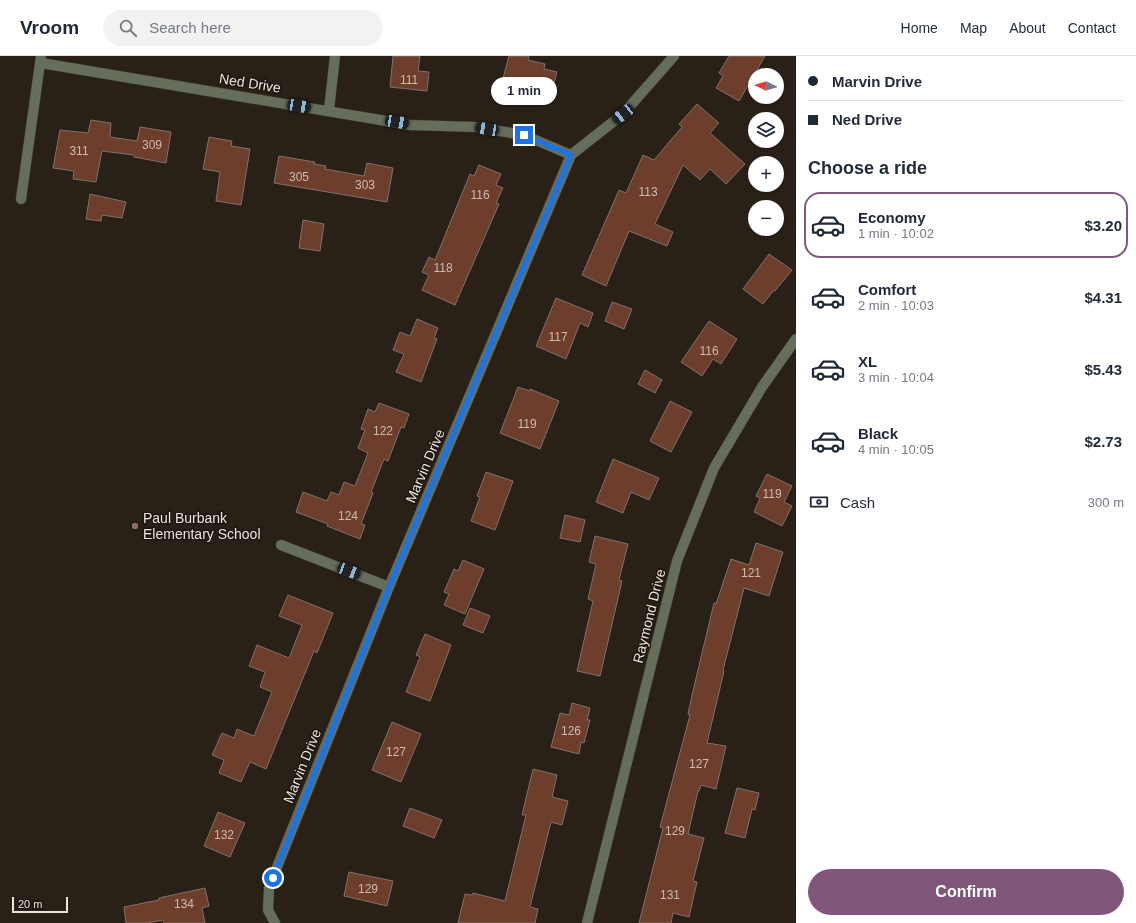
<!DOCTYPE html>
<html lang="en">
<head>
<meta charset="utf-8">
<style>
  :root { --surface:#fff; --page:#f2f2f3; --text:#1f2937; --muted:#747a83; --line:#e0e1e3; --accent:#80577b }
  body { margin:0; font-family:Arial,sans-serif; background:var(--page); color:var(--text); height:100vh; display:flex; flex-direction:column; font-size:15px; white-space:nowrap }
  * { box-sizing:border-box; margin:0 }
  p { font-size:13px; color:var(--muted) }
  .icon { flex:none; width:22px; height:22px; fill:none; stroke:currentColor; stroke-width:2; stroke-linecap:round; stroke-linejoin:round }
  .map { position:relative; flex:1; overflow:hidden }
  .sheet { display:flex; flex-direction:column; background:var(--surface); width:340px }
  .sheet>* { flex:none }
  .hud { display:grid; align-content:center; height:88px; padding:0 12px; background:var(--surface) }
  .needle { width:26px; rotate:275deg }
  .tools { position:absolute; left:748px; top:12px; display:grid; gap:8px }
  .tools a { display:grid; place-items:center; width:36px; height:36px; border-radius:50%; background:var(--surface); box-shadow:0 1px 3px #0004; font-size:20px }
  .scale { position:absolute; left:12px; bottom:10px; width:56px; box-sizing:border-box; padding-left:4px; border:2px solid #eae4de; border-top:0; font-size:11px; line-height:14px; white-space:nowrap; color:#eae4de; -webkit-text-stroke:3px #1f170f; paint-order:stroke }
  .end { position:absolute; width:18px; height:18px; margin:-9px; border:5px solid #1a73e8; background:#fff; box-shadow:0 0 0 2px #fff }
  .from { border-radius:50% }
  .bubble { position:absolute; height:28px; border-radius:14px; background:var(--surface); box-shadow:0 1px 3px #0004; font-size:13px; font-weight:600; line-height:28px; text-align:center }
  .car { position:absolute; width:12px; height:24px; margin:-12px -6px; border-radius:5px; box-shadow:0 0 3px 1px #0007; background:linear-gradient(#222 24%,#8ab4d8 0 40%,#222 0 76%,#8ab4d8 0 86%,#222 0) }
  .hud b { display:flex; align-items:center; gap:14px; height:38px; font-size:15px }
  .hud b+b { border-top:1px solid var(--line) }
  .hud i { width:10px; height:10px; background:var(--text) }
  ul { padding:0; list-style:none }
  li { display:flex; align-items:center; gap:12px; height:66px; margin:0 8px 6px; padding:0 4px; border:2px solid transparent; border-radius:16px }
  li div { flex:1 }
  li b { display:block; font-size:15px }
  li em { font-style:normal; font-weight:600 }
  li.active { border-color:var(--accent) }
  li>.icon { width:36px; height:36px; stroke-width:1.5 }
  h2 { padding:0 12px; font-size:18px; line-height:48px }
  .pay { display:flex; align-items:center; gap:10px; height:44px; padding:0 12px; font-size:15px }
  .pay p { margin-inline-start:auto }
  .cta { display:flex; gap:8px; margin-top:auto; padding:8px 12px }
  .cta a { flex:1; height:46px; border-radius:24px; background:var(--accent); color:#fff; font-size:16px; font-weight:600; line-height:46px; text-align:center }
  header { display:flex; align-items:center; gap:24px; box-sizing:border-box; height:56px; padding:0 20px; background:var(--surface); border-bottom:1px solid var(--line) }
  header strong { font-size:19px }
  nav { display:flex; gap:22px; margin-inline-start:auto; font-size:14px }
  .search { width:280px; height:36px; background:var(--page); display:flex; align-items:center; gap:10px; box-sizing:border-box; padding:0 14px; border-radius:22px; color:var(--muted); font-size:15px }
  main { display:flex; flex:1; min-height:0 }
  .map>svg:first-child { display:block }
  .building { fill:#6e3e2c; stroke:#80716c }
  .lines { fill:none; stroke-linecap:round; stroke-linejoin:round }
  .minor-casing { stroke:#443b34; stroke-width:11 }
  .minor { stroke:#646e5a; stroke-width:10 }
  .route { stroke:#1a73e8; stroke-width:5 }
  .education-dot { fill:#8d6e63; stroke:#1f170f; stroke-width:1.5 }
  .labels { text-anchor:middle; stroke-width:3; stroke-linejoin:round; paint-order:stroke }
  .number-label { font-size:12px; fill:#cbbab2 }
  .street-label { font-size:14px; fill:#eae4de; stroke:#1f170f }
  .poi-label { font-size:14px; fill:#eae4de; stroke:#1f170f; text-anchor:start }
</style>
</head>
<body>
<header>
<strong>Vroom</strong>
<div class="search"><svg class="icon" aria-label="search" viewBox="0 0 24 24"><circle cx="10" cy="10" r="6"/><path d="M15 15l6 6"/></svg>Search here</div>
<nav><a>Home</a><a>Map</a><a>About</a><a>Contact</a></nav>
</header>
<main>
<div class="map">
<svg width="796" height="867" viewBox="0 0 796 867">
  <rect width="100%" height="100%" fill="#292018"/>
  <!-- building -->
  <path class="building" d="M393 0H420L418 15 429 16 427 35 390 31Z
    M509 0H529L528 4 545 8 544 13 557 16 551 37 539 34 538 36 502 26Z
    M729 0H765L739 45 716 32 723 20 719 17Z
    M697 48 719 67 710 77 745 108 726 128 710 113 700 124 683 109 655 168 673 176 667 190 629 175 606 230 582 219 619 134 626 137 643 99 654 104 682 71 679 68Z
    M91 64 111 67 110 81 137 85 140 71 171 76 166 107 134 101V99L102 95 96 126 73 123 74 115 53 112 60 74 88 77Z
    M209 81 232 85 231 90 250 93 241 149 216 145 220 116 203 113Z
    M279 100 315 106 314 108 326 110 325 113 364 120 367 107 393 112 387 146 274 127Z
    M479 109 501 118 496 129 503 132 496 147 499 148 455 249 422 234 429 219 422 216 429 201 435 204 470 118 474 120Z
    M90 138 126 146 122 162 102 159 101 165 86 163Z
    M303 164 324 168 320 195 299 192Z
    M769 198 792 214 775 235 774 234 763 248 743 233Z
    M556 242 593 257 588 271 580 267 566 303 536 290Z
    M612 246 632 253 624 273 605 265Z
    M417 263 438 272 434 282 437 283 421 326 396 316 404 298 393 294 400 276 410 280Z
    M709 265 737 283 721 308 713 303 702 320 681 306Z
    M645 314 662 324 655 337 638 328Z
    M518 331 530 335V333L559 345 540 393 500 377Z
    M670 345 692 356 671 396 650 385Z
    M379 347 409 358 404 372 401 371 388 405 384 403 371 436 373 437 361 468 365 469 360 483 327 470 328 468 296 456 303 436 327 445 331 436 339 439 344 426 355 430 368 397 358 392 365 374 361 373 368 353 375 356Z
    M613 403 659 422 649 444 631 436 623 457 596 446Z
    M486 416 513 425 495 474 471 465 480 441 477 440Z
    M767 418 792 430 784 446 792 450 782 470 754 456 760 442 756 440Z
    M565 459 585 464 580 486 560 482Z
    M595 480 628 488 619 524 622 525 600 620 577 615 593 545 588 543 596 508 589 506Z
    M756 487 783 496 769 540 744 532 723 614 724 615 707 687 726 690 716 733 701 729 699 735H698L688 778 704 782 693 825 697 826 689 861 673 857 671 867H639L663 772 660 771 690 659 688 658 692 639 714 547 716 548 731 503 749 509Z
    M463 504 484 513 465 558 444 549 449 538 444 536 454 513 458 515Z
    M288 539 333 557 317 597 314 595 266 713 250 706 241 726 219 717 224 704 212 699 222 677 234 682 237 673 254 680 272 636 260 631 265 616 249 610 257 589 289 602 302 569 279 560Z
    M470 552 490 560 483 577 463 569Z
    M425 578 451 589 430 645 406 636 420 601 416 599Z
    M572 647 590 652 587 664H590L584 687 581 686 579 698 551 691 560 657 569 659Z
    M392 666 421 678 401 726 372 714Z
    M533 713 557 719 552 741 568 745 562 769 551 766 530 851 538 853 535 867H458L465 838 472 839 473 837 505 845 526 759H522Z
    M737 732 759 737 755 754 752 753 745 782 725 777Z
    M410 752 442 764 434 782 403 770Z
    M218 756 245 767 230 801 204 790Z
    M349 816 393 825 387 850 344 840Z
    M205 832 209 850 202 852 205 867H164L163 864 147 867H126L124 851 159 844V842Z"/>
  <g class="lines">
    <defs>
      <path id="minor" d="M41 7 410 69 475 71 524 79 571 99
        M329 54 335 0
        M21 143 41 0
        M281 489 389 531
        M275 867 268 854 269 832 277 811 389 531 571 99 623 58 674 0
        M587 867 677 505 714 412 762 331 796 283"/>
    </defs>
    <!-- minor casing -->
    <use href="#minor" class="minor-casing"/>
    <!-- minor -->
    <use href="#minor" class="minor"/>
  </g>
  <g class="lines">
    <!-- route -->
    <path class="route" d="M273 822 389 531 571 99 524 79"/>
  </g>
  <!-- markers -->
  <circle class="education-dot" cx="135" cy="470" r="4"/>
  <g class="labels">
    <!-- number labels -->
    <g class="number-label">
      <text x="409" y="28">111</text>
      <text x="152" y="93">309</text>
      <text x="79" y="99">311</text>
      <text x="299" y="125">305</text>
      <text x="365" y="133">303</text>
      <text x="648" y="140">113</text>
      <text x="480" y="143">116</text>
      <text x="443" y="216">118</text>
      <text x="558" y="285">117</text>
      <text x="709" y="299">116</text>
      <text x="527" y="372">119</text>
      <text x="383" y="379">122</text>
      <text x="772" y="442">119</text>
      <text x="348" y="464">124</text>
      <text x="751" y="521">121</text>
      <text x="571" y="679">126</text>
      <text x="396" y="700">127</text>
      <text x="699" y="712">127</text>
      <text x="675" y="779">129</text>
      <text x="224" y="783">132</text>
      <text x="368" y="837">129</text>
      <text x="670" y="843">131</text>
      <text x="184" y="852">134</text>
    </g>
    <!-- street labels -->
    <g class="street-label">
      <text transform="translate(250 27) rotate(9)" y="5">Ned Drive</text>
      <text transform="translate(425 410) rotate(-67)" y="5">Marvin Drive</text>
      <text transform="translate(649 560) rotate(-76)" y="5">Raymond Drive</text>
      <text transform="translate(302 710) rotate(-68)" y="5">Marvin Drive</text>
    </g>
    <!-- poi labels -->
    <g class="poi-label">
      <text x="143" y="467">Paul Burbank<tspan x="143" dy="16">Elementary School</tspan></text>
    </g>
  </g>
</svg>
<div class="tools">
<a><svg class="needle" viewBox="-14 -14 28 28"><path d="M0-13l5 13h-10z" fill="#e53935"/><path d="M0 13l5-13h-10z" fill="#747a83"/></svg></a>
<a><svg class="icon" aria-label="layers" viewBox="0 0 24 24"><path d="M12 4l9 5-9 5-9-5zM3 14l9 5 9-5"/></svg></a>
<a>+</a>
<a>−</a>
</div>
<div class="scale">20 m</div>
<i class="end from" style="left:273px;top:822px"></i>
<i class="end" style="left:524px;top:79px"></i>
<div class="bubble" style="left:491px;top:21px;width:66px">1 min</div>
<i class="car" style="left:299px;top:50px;rotate:99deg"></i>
<i class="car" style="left:623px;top:58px;rotate:232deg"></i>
<i class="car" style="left:397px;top:66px;rotate:100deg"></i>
<i class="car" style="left:487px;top:73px;rotate:279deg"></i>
<i class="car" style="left:349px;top:515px;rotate:111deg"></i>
</div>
<section class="sheet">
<div class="hud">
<b><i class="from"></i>Marvin Drive</b>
<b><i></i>Ned Drive</b>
</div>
<h2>Choose a ride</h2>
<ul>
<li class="active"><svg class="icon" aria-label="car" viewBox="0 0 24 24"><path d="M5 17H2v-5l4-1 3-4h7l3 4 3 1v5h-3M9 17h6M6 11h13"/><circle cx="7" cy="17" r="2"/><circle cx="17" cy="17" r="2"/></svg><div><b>Economy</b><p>1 min · 10:02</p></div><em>$3.20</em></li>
<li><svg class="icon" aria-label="car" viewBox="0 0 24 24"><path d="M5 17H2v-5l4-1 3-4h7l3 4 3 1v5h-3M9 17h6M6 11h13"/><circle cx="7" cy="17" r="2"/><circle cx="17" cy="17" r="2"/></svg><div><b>Comfort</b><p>2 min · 10:03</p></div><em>$4.31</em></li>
<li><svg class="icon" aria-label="car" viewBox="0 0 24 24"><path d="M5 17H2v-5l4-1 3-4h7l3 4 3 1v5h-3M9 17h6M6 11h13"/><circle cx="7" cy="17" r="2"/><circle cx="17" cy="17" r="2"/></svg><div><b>XL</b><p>3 min · 10:04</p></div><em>$5.43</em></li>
<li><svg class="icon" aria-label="car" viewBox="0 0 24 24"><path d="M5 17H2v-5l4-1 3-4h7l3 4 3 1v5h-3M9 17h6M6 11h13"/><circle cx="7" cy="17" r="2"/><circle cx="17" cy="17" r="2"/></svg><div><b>Black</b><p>4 min · 10:05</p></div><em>$2.73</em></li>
</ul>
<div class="pay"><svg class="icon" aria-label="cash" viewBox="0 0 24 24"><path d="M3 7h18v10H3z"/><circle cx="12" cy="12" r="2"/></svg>Cash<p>300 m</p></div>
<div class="cta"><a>Confirm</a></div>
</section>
</main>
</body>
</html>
